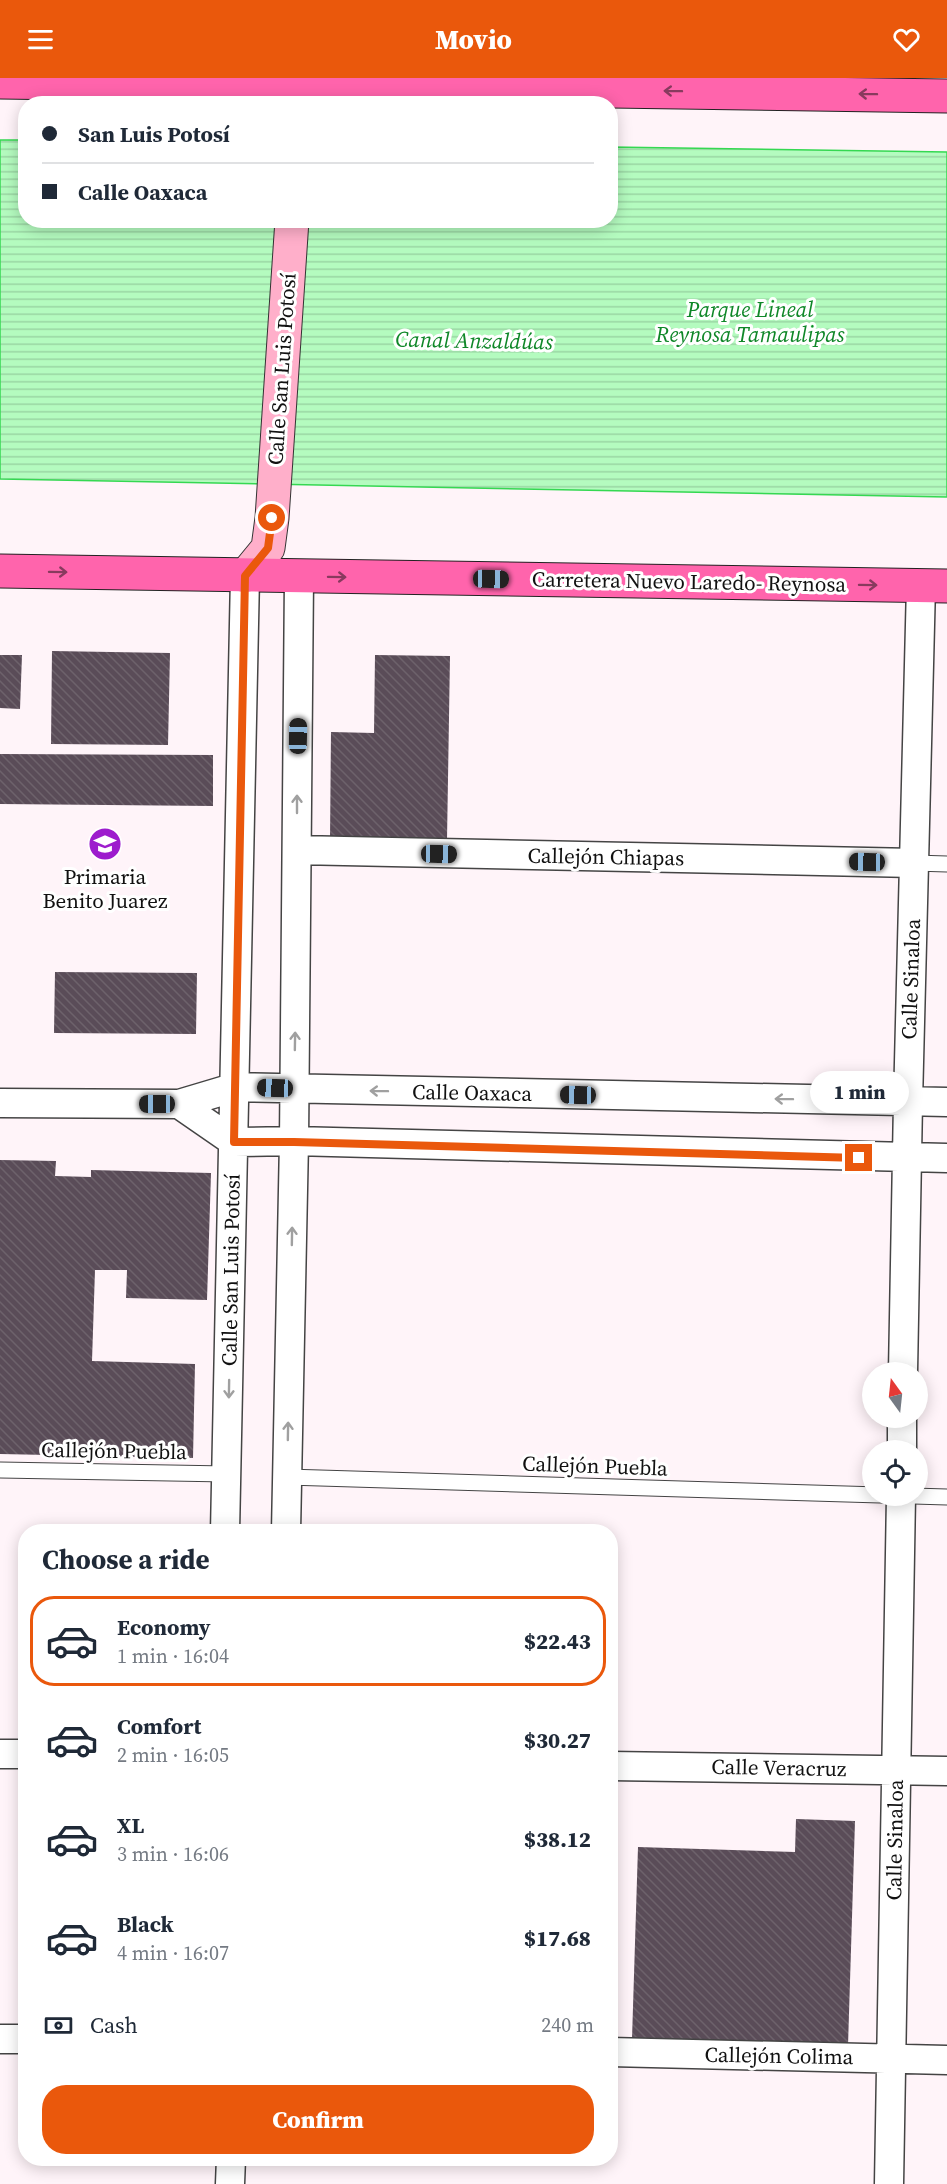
<!DOCTYPE html>
<html lang="en">
<head>
<meta charset="utf-8">
<style>
  :root { --surface:#fff; --page:#f6f6f7; --text:#1f2937; --muted:#747a83; --line:#e0e1e3; --accent:#ea580c }
  body { margin:0; font-family:"Source Serif 4",serif; background:var(--page); color:var(--text); height:100vh; display:flex; flex-direction:column; font-size:22px; white-space:nowrap }
  * { box-sizing:border-box; margin:0 }
  p { font-size:20px; color:var(--muted) }
  .icon { flex:none; width:33px; height:33px; fill:none; stroke:currentColor; stroke-width:2; stroke-linecap:round; stroke-linejoin:round }
  .map { position:relative; flex:1; overflow:hidden }
  .drawer { position:absolute; left:18px; top:1446px; width:600px; height:642px; display:flex; flex-direction:column; background:var(--surface); border-radius:24px; box-shadow:0 3px 15px #0003 }
  .drawer>* { flex:none }
  .top-card { position:absolute; left:18px; top:18px; width:600px; height:132px; border-radius:24px; box-shadow:0 3px 15px #0003; display:grid; align-content:center; height:132px; padding:0 24px; background:var(--surface) }
  .needle { width:39px; rotate:345deg }
  .buttons { position:absolute; left:862px; top:1284px; display:grid; gap:12px }
  .buttons a { display:grid; place-items:center; width:66px; height:66px; border-radius:50%; background:var(--surface); box-shadow:0 3px 15px #0003; font-size:30px }
  .end { position:absolute; width:27px; height:27px; margin:-14px; border:8px solid #ea580c; background:#fff; box-shadow:0 0 0 3px #fff }
  .from { border-radius:50% }
  .bubble { position:absolute; height:42px; border-radius:21px; background:var(--surface); box-shadow:0 3px 15px #0003; font-size:20px; font-weight:800; line-height:42px; text-align:center }
  .car { position:absolute; width:18px; height:36px; margin:-18px -9px; border-radius:8px; box-shadow:0 0 4px 2px #0007; background:linear-gradient(#222 24%,#8ab4d8 0 40%,#222 0 76%,#8ab4d8 0 86%,#222 0) }
  .top-card b { display:flex; align-items:center; gap:21px; height:57px; font-size:22px }
  .top-card b+b { border-top:2px solid var(--line) }
  .top-card i { width:15px; height:15px; background:var(--text) }
  ul { padding:0; list-style:none }
  li { display:flex; align-items:center; gap:18px; height:90px; margin:0 12px 9px; padding:0 12px; border:3px solid transparent; border-radius:24px }
  li div { flex:1 }
  li b { display:block; font-size:22px }
  li em { font-style:normal; font-weight:800 }
  li.on { border-color:var(--accent) }
  li>.icon { width:54px; height:54px; stroke-width:1.5 }
  h2 { padding:0 24px; font-size:27px; line-height:72px }
  .pay { display:flex; align-items:center; gap:15px; height:66px; padding:0 24px; font-size:22px }
  .pay p { margin-inline-start:auto }
  .button { display:flex; gap:12px; margin-top:auto; padding:12px 24px }
  .button a { flex:1; height:69px; border-radius:24px; background:var(--accent); color:#fff; font-size:24px; font-weight:800; line-height:69px; text-align:center }
  header { display:flex; justify-content:space-between; align-items:center; height:78px; padding:0 24px; background:var(--accent); color:#fff; font-size:27px; font-weight:800 }
  .map>svg:first-child { display:block }
  .water { fill:url(#water-rules); stroke:#35d852; stroke-width:1.5 }
  .building { fill:url(#building-back-hatch) }
  .lines { fill:none; stroke-linecap:round; stroke-linejoin:round }
  .lane-casing { stroke:#444; stroke-width:17 }
  .street-casing { stroke:#444; stroke-width:31 }
  .secondary-casing { stroke:#333; stroke-width:35 }
  .primary-casing { stroke:#222; stroke-width:35 }
  .lane { stroke:#fff; stroke-width:15 }
  .street { stroke:#fff; stroke-width:28 }
  .secondary { stroke:#ffafca; stroke-width:33 }
  .primary { stroke:#ff64ac; stroke-width:33 }
  .oneway { stroke:#883a5e }
  .oneway2 { stroke:#a0a0a0 }
  .route { stroke:#ea580c; stroke-width:8 }
  .labels { text-anchor:middle; stroke-width:6; stroke-linejoin:round; paint-order:stroke }
  .street-label { font-size:21px; fill:#111; stroke:#fff }
  .poi-label { font-size:21px; fill:#111; stroke:#fff }
  .water-label { font-size:22px; font-style:italic; fill:#0f8728; stroke:#fff }
</style>
</head>
<body>
<header><svg class="icon" aria-label="menu" viewBox="0 0 24 24"><path d="M4 6h16M4 12h16M4 18h16"/></svg>Movio<svg class="icon" aria-label="heart" viewBox="0 0 24 24"><path d="M12 20l-8-8c-3-5 5-10 8-4 3-6 11-1 8 4z"/></svg></header>
<div class="map">
<svg width="947" height="2106" viewBox="0 0 947 2106">
  <defs>
    <pattern id="water-rules" width="6" height="5" patternUnits="userSpaceOnUse" patternTransform="scale(1.5)"><rect width="6" height="5" fill="#b4fbbf"/><path d="M0 2.5h6" fill="none" stroke="#9ad6a3"/></pattern>
    <pattern id="building-back-hatch" width="6" height="6" patternUnits="userSpaceOnUse" patternTransform="scale(1.5)"><rect width="6" height="6" fill="#5a4c58"/><path d="M-1 5l2 2M0 0l6 6M5-1l2 2" fill="none" stroke="#6d626b"/></pattern>
  </defs>
  <rect width="100%" height="100%" fill="#fff4f9"/>
  <!-- water -->
  <path class="water" d="M0 62H25L26 142H610L611 69 947 74V419L0 401Z"/>
  <!-- building -->
  <path class="building" d="M52 573 170 575 168 667 51 666Z
    M0 577H22L20 631 0 630Z
    M375 577 450 578 447 762 330 761 331 654 374 655Z
    M0 676 213 677V728L0 726Z
    M55 894 197 895 196 956 54 955Z
    M0 1082 56 1083 55 1098 91 1099V1092L211 1095 207 1222 126 1220 127 1192H95L92 1283 195 1286 193 1380 0 1376Z
    M796 1741 855 1743 848 1968 632 1961 638 1769 795 1774Z"/>
  <g class="lines">
    <defs>
      <path id="lane" d="M914 785 947 786
        M0 1392 227 1396
        M287 1399 947 1419"/>
      <path id="street" d="M297 772 914 785
        M0 1025 179 1026 236 1009 947 1024
        M179 1026 234 1064 294 1063 947 1080
        M903 1294 908 1024 921 507
        M902 1372V1340
        M225 1454 245 498
        M286 1454 294 1063 299 499
        M0 1676H26
        M610 1688 947 1693
        M0 1961H26
        M610 1974 947 1982
        M230 2106 231 2080
        M889 2106 901 1418"/>
      <path id="secondary" d="M245 498 268 470 272 440 292 142"/>
      <path id="primary" d="M0 4 947 18
        M0 493 947 508"/>
    </defs>
    <!-- lane casing -->
    <use href="#lane" class="lane-casing"/>
    <!-- street casing -->
    <use href="#street" class="street-casing"/>
    <!-- secondary casing -->
    <use href="#secondary" class="secondary-casing"/>
    <!-- primary casing -->
    <use href="#primary" class="primary-casing"/>
    <!-- lane -->
    <use href="#lane" class="lane"/>
    <!-- street -->
    <use href="#street" class="street"/>
    <!-- secondary -->
    <use href="#secondary" class="secondary"/>
    <!-- primary -->
    <use href="#primary" class="primary"/>
  </g>
  <!-- one-way arrows -->
  <defs><path id="oneway-shaft" d="M-6 0H5M1.5-3L5.5 0L1.5 3" fill="none" stroke-width="1.6" stroke-linecap="round" stroke-linejoin="round" transform="scale(1.5)"/></defs>
  <g class="oneway">
    <use href="#oneway-shaft" transform="translate(673 13) rotate(-179)"/>
    <use href="#oneway-shaft" transform="translate(868 16) rotate(-179)"/>
    <use href="#oneway-shaft" transform="translate(58 494) rotate(1)"/>
    <use href="#oneway-shaft" transform="translate(337 499) rotate(1)"/>
    <use href="#oneway-shaft" transform="translate(868 507) rotate(1)"/>
  </g>
  <g class="oneway2">
    <use href="#oneway-shaft" transform="translate(297 726) rotate(-90)"/>
    <use href="#oneway-shaft" transform="translate(295 963) rotate(-89)"/>
    <use href="#oneway-shaft" transform="translate(379 1013) rotate(-179)"/>
    <use href="#oneway-shaft" transform="translate(784 1021) rotate(-179)"/>
    <use href="#oneway-shaft" transform="translate(292 1158) rotate(-89)"/>
    <use href="#oneway-shaft" transform="translate(229 1311) rotate(91)"/>
    <use href="#oneway-shaft" transform="translate(288 1353) rotate(-89)"/>
  </g>
  <g class="lines">
    <!-- route -->
    <path class="route" d="M272 440 268 470 245 498 234 1064H294L859 1080"/>
  </g>
  <!-- icons -->
  <defs>
    <symbol id="school-disc" viewBox="-11 -11 22 22"><circle r="9.5" fill="#9d1ccd" stroke="#fff"/><path d="M0-5L7-2L0 1L-7-2ZM-4 1L0 2.5L4 1V4Q0 6-4 4Z" fill="#fff"/></symbol>
  </defs>
  <g fill-rule="evenodd">
    <use href="#school-disc" x="86" y="747" width="38" height="38"/>
  </g>
  <g class="labels">
    <!-- street labels -->
    <g class="street-label">
      <text transform="translate(282 291) rotate(-86)" y="7">Calle San Luis Potosí</text>
      <text transform="translate(689 504) rotate(1)" y="7">Carretera Nuevo Laredo- Reynosa</text>
      <text transform="translate(606 779) rotate(1)" y="7">Callejón Chiapas</text>
      <text transform="translate(911 901) rotate(-88)" y="7">Calle Sinaloa</text>
      <text transform="translate(472 1015) rotate(1)" y="7">Calle Oaxaca</text>
      <text transform="translate(231 1192) rotate(-89)" y="7">Calle San Luis Potosí</text>
      <text transform="translate(114 1373) rotate(1)" y="7">Callejón Puebla</text>
      <text transform="translate(595 1388) rotate(2)" y="7">Callejón Puebla</text>
      <text transform="translate(779 1690) rotate(1)" y="7">Calle Veracruz</text>
      <text transform="translate(895 1762) rotate(-89)" y="7">Calle Sinaloa</text>
      <text transform="translate(779 1978) rotate(1)" y="7">Callejón Colima</text>
    </g>
    <!-- poi labels -->
    <g class="poi-label">
      <text x="105" y="806">Primaria<tspan x="105" dy="24">Benito Juarez</tspan></text>
    </g>
    <!-- water labels -->
    <g class="water-label">
      <text x="750" y="239">Parque Lineal<tspan x="750" dy="25">Reynosa Tamaulipas</tspan></text>
      <text transform="translate(474 262) rotate(1)" y="8">Canal Anzaldúas</text>
    </g>
  </g>
</svg>
<div class="buttons">
<a><svg class="needle" viewBox="-14 -14 28 28"><path d="M0-13l5 13h-10z" fill="#e53935"/><path d="M0 13l5-13h-10z" fill="#747a83"/></svg></a>
<a><svg class="icon" aria-label="locate" viewBox="0 0 24 24"><circle cx="12" cy="12" r="6"/><path d="M12 2v4M12 18v4M2 12h4M18 12h4"/></svg></a>
</div>
<i class="end from" style="left:272px;top:440px"></i>
<i class="end" style="left:859px;top:1080px"></i>
<div class="bubble" style="left:810px;top:993px;width:99px">1 min</div>
<i class="car" style="left:491px;top:501px;rotate:91deg"></i>
<i class="car" style="left:298px;top:658px;rotate:1deg"></i>
<i class="car" style="left:439px;top:776px;rotate:91deg"></i>
<i class="car" style="left:867px;top:784px;rotate:271deg"></i>
<i class="car" style="left:275px;top:1010px;rotate:272deg"></i>
<i class="car" style="left:578px;top:1017px;rotate:271deg"></i>
<i class="car" style="left:157px;top:1026px;rotate:270deg"></i>
<div class="top-card">
<b><i class="from"></i>San Luis Potosí</b>
<b><i></i>Calle Oaxaca</b>
</div>
<section class="drawer">
<h2>Choose a ride</h2>
<ul>
<li class="on"><svg class="icon" aria-label="car" viewBox="0 0 24 24"><path d="M5 17H2v-5l4-1 3-4h7l3 4 3 1v5h-3M9 17h6M6 11h13"/><circle cx="7" cy="17" r="2"/><circle cx="17" cy="17" r="2"/></svg><div><b>Economy</b><p>1 min · 16:04</p></div><em>$22.43</em></li>
<li><svg class="icon" aria-label="car" viewBox="0 0 24 24"><path d="M5 17H2v-5l4-1 3-4h7l3 4 3 1v5h-3M9 17h6M6 11h13"/><circle cx="7" cy="17" r="2"/><circle cx="17" cy="17" r="2"/></svg><div><b>Comfort</b><p>2 min · 16:05</p></div><em>$30.27</em></li>
<li><svg class="icon" aria-label="car" viewBox="0 0 24 24"><path d="M5 17H2v-5l4-1 3-4h7l3 4 3 1v5h-3M9 17h6M6 11h13"/><circle cx="7" cy="17" r="2"/><circle cx="17" cy="17" r="2"/></svg><div><b>XL</b><p>3 min · 16:06</p></div><em>$38.12</em></li>
<li><svg class="icon" aria-label="car" viewBox="0 0 24 24"><path d="M5 17H2v-5l4-1 3-4h7l3 4 3 1v5h-3M9 17h6M6 11h13"/><circle cx="7" cy="17" r="2"/><circle cx="17" cy="17" r="2"/></svg><div><b>Black</b><p>4 min · 16:07</p></div><em>$17.68</em></li>
</ul>
<div class="pay"><svg class="icon" aria-label="cash" viewBox="0 0 24 24"><path d="M3 7h18v10H3z"/><circle cx="12" cy="12" r="2"/></svg>Cash<p>240 m</p></div>
<div class="button"><a>Confirm</a></div>
</section>
</div>
</body>
</html>
